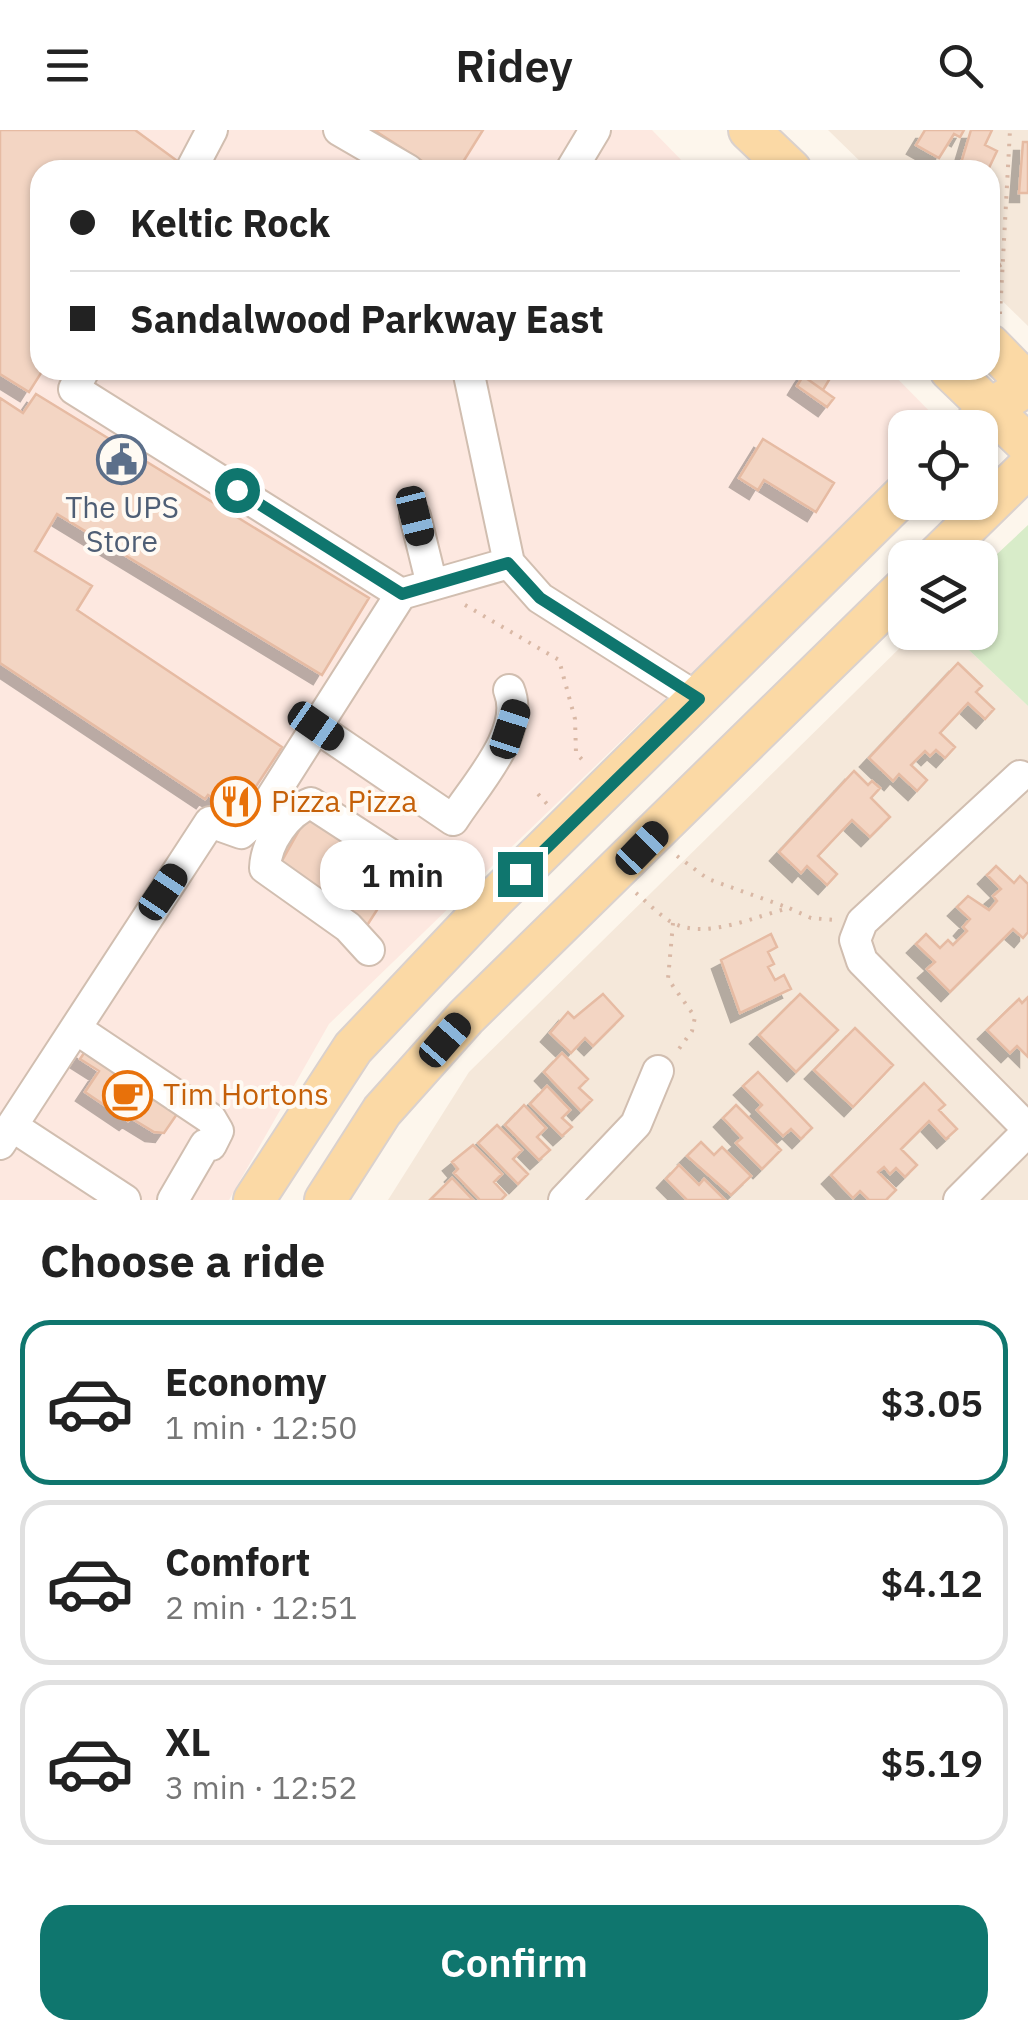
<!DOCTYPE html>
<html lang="en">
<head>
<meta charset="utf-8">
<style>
  :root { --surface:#fff; --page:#f6f6f6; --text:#222; --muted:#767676; --line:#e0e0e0; --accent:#0f766e }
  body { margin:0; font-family:"IBM Plex Sans",sans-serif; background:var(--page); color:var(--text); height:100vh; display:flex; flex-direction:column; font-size:38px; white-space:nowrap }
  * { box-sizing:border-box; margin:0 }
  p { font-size:32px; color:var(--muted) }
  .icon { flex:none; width:55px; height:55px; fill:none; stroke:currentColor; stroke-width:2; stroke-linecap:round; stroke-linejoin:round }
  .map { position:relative; height:1070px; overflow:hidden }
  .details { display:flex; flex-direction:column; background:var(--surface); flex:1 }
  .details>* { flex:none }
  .hud { position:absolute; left:30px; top:30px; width:970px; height:220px; border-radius:30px; box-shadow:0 2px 8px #0004; display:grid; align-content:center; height:220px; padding:0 40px; background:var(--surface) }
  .fabs { position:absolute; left:888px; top:280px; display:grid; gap:20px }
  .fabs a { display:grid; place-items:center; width:110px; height:110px; border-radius:20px; background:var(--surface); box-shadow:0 2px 8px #0004; font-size:50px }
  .end { position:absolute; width:45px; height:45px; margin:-22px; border:12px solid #0f766e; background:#fff; box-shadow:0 0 0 5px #fff }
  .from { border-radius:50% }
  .bubble { position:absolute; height:70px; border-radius:30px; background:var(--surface); box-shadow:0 2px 8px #0004; font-size:32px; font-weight:600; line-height:70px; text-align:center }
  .car { position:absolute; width:30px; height:60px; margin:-30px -15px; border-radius:12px; box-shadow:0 0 8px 2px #0007; background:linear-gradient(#222 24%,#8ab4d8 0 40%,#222 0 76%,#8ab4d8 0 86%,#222 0) }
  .hud b { display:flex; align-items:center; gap:35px; height:95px; font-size:38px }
  .hud b+b { border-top:2px solid var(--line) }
  .hud i { width:25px; height:25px; background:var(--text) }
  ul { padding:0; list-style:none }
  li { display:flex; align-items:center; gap:30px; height:165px; margin:0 20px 15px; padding:0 20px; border:5px solid var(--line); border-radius:30px }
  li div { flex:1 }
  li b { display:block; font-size:38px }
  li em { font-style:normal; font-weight:600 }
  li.active { border-color:var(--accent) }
  li>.icon { width:90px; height:90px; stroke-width:1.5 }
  h2 { padding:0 40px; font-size:45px; line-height:120px }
  .action { display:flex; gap:20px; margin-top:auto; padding:20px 40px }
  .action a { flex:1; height:115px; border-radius:30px; background:var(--accent); color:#fff; font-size:40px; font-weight:600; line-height:115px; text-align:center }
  header { display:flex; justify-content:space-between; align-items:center; height:130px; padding:0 40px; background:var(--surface); font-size:45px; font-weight:600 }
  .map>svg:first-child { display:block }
  .residential { fill:#f5e8da }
  .commercial { fill:#fde8e0 }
  .green { fill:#d8ecc9 }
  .building { fill:#f3d5c3; stroke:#e6bba3; stroke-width:2.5; filter:url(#shadow) }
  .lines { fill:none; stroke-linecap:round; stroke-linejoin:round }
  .minor-casing { stroke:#d1beb0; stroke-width:34 }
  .major-casing { stroke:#dad1cd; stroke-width:44 }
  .path { stroke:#d9b8a5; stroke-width:4; stroke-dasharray:2.5 8; stroke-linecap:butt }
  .minor { stroke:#fff; stroke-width:30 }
  .major { stroke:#fbd9a5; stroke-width:40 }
  .route { stroke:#0f766e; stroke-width:12 }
  .labels { text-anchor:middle; stroke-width:8; stroke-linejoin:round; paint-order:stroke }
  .service-label { font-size:30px; fill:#4e5e75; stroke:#fffaf3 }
  .food-label { font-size:30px; fill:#c56008; stroke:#fffaf3; text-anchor:start }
</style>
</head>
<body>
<header><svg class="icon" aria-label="menu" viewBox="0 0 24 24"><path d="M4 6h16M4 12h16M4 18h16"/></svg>Ridey<svg class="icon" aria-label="search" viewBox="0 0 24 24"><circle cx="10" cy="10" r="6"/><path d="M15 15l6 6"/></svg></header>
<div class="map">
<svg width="1028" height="1070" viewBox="0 0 1028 1070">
  <defs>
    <filter id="shadow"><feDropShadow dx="-9" dy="9" stdDeviation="0" flood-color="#0004"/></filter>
  </defs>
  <rect width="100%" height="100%" fill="#fdf6ec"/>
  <!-- residential -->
  <path class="residential" d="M828 0H1028V196L990 159V40H869Z
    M915 503H951L1028 576V1070H388L469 942Z"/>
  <!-- commercial -->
  <path class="commercial" d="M0 0H652L691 40H40V240H889L945 297 905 298V336L329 894 229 1070H0Z"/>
  <!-- green -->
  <path class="green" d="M1028 395V576L951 503 980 502V440Z"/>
  <!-- building -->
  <path class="building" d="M0 0H135L176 30 169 40H40L43 240 29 262 0 244Z
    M374 0H483L458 40H436Z
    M925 0H964L960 7 954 4 939 28 916 15Z
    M971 0H992L985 15 997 21 988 40H959Z
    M1023 12H1028V63H1019Z
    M807 240H835L823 260 803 246Z
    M803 246 834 268 827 277 797 256Z
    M36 264 369 468 322 545 57 384 35 421 92 456 77 480 282 617 243 676 235 671 230 679 208 665 205 669 0 533V268L23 283Z
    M763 309 834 353 816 382 764 350 758 360 739 348Z
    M958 533 982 556 976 562 994 579 985 589 968 573 940 603 955 617 945 628 936 620 930 626 925 621 911 635 927 650 917 661 899 644 893 651 869 628Z
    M854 641 868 655 872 651 880 658 871 668 890 687 870 707 852 690 818 726 837 744 827 755 807 736 801 743 779 722Z
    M310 681 402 741 366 797 273 738 280 727 283 729Z
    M996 736 1014 753 1020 746 1028 754V802L1023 808 1013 799 950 862 927 839 935 832 916 814 926 804 940 818 948 810 953 815 967 801 963 797 970 789 957 777 968 766 989 780 997 771 993 766 1001 759 987 745Z
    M771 804 777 817 768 822 774 834 768 837 775 850 784 845 791 859 740 883 721 830Z
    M603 864 623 886 593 916 585 908 571 923 550 903 568 882 574 888Z
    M800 864 838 900 796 942 759 905Z
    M1028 867V927L1017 916 1010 923 987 900 1019 869 1022 873Z
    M855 898 893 935 853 977 814 940Z
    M86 920 177 984 164 1003 154 1002 131 988 128 991 85 962 99 941 80 929Z
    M562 923 588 949 579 958 592 970 581 981 544 942Z
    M758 942 812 998 801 1009 791 999 783 1006 757 980 762 975 743 956Z
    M924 953 945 975 939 980 957 999 946 1009 929 991 901 1019 917 1035 905 1047 896 1038 890 1044 884 1037 878 1042 896 1060 886 1070H869L860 1061 853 1068 831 1045Z
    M547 956 570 980 562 988 572 997 562 1006 530 974Z
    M524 975 546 998 537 1007 550 1020 539 1030 505 995Z
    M736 975 781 1020 762 1039 736 1013 742 1008 723 988Z
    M497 995 522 1020 513 1029 528 1044 518 1054 478 1013Z
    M701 1012 714 1025 722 1017 751 1046 731 1065 687 1026Z
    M473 1015 502 1044 494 1052 506 1065 501 1070H480L454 1043 458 1039 452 1032Z
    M679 1035 699 1055 704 1049 725 1070H687L666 1049Z
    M452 1048 473 1070 431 1069Z"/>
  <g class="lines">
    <defs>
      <path id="minor" d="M339 0 408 40
        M191 40 212 0
        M571 40 595 0
        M468 240 509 433 540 468 699 569
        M415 386 432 455
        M401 464 509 433
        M316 597 453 690C475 655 526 602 509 560
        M1020 646 862 792 855 810 862 831 1028 999
        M369 820 348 797 265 738C266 712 287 682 311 673L428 749
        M78 900 211 989 218 1001 211 1015H205L173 1070
        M12 996 125 1070
        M0 1014 210 692 241 703 259 687 401 464 74 259 84 240
        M564 1070 636 994 658 941
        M959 1070 1028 1001"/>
      <path id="major" d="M749 0 791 40
        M990 215 1028 254
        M950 240 1028 315
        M971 298 989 280 1028 255
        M935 428 1028 337
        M254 1070 353 918 496 767 905 363
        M325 1070 382 981 466 887 905 457"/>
    </defs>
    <!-- minor casing -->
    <use href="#minor" class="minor-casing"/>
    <!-- major casing -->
    <use href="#major" class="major-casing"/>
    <!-- path -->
    <path class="path" d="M990 141 1002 134
      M1000 184 1010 0
      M465 475 559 530 575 589 576 623 587 635
      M538 664 548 675
      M677 726 708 749 789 778
      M636 763C647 772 660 786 673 793 706 810 756 786 789 778L811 788 835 790
      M673 793 668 849 695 887 692 901 676 923"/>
    <!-- minor -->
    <use href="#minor" class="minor"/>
    <!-- major -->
    <use href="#major" class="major"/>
  </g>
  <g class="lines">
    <!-- route -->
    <path class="route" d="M237 360 402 464 508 433 540 468 699 569 520 744"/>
  </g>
  <!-- icons -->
  <defs>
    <symbol id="civic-ring" viewBox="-11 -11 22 22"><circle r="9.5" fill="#fffaf3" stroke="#5c6f8a" stroke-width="1.5"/><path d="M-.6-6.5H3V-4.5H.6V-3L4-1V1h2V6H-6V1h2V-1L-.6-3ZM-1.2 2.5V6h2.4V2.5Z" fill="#5c6f8a"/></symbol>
    <symbol id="restaurant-ring" viewBox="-11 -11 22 22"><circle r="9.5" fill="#fffaf3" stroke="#e8710a" stroke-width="1.5"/><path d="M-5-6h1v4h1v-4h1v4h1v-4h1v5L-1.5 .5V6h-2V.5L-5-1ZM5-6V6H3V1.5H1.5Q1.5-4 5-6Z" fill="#e8710a"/></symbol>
    <symbol id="cafe-ring" viewBox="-11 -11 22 22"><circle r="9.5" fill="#fffaf3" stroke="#e8710a" stroke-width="1.5"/><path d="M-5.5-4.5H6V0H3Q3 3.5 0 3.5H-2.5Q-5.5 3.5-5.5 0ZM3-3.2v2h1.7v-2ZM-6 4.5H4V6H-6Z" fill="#e8710a"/></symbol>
  </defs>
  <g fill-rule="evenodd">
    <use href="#civic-ring" x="94" y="302" width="55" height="55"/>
    <use href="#restaurant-ring" x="208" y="644" width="55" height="55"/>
    <use href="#cafe-ring" x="100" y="938" width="55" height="55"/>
  </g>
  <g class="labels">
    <!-- service labels -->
    <g class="service-label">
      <text x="122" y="388">The UPS<tspan x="122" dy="34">Store</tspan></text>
    </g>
    <!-- food labels -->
    <g class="food-label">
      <text x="271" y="682">Pizza Pizza</text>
      <text x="163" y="975">Tim Hortons</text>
    </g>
  </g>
</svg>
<div class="fabs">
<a><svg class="icon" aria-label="locate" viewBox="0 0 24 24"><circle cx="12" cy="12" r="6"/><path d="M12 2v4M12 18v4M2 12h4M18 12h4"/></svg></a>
<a><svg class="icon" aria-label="layers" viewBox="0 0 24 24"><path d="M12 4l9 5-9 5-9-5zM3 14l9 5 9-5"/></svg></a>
</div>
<i class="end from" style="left:237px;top:360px"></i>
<i class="end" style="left:520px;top:744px"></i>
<div class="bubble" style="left:320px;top:710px;width:165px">1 min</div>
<i class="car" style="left:415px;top:386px;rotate:166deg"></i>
<i class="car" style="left:316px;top:596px;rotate:125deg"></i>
<i class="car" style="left:510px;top:599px;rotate:18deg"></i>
<i class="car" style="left:642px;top:718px;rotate:44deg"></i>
<i class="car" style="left:163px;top:762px;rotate:34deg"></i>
<i class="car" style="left:445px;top:910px;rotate:41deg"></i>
<div class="hud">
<b><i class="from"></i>Keltic Rock</b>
<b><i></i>Sandalwood Parkway East</b>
</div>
</div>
<section class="details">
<h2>Choose a ride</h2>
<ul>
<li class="active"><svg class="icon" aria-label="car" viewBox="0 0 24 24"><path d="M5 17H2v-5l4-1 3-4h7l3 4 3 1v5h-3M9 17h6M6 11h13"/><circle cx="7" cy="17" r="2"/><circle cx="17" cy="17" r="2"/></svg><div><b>Economy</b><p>1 min · 12:50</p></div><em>$3.05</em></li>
<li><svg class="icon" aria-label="car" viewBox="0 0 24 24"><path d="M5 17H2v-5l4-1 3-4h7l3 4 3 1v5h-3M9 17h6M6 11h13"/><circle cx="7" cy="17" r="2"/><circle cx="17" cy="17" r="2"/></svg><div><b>Comfort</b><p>2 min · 12:51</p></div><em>$4.12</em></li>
<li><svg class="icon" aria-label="car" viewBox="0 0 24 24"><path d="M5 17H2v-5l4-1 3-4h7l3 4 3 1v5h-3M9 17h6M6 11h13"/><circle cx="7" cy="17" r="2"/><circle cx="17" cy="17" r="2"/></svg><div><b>XL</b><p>3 min · 12:52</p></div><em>$5.19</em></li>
</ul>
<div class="action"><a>Confirm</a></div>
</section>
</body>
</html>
